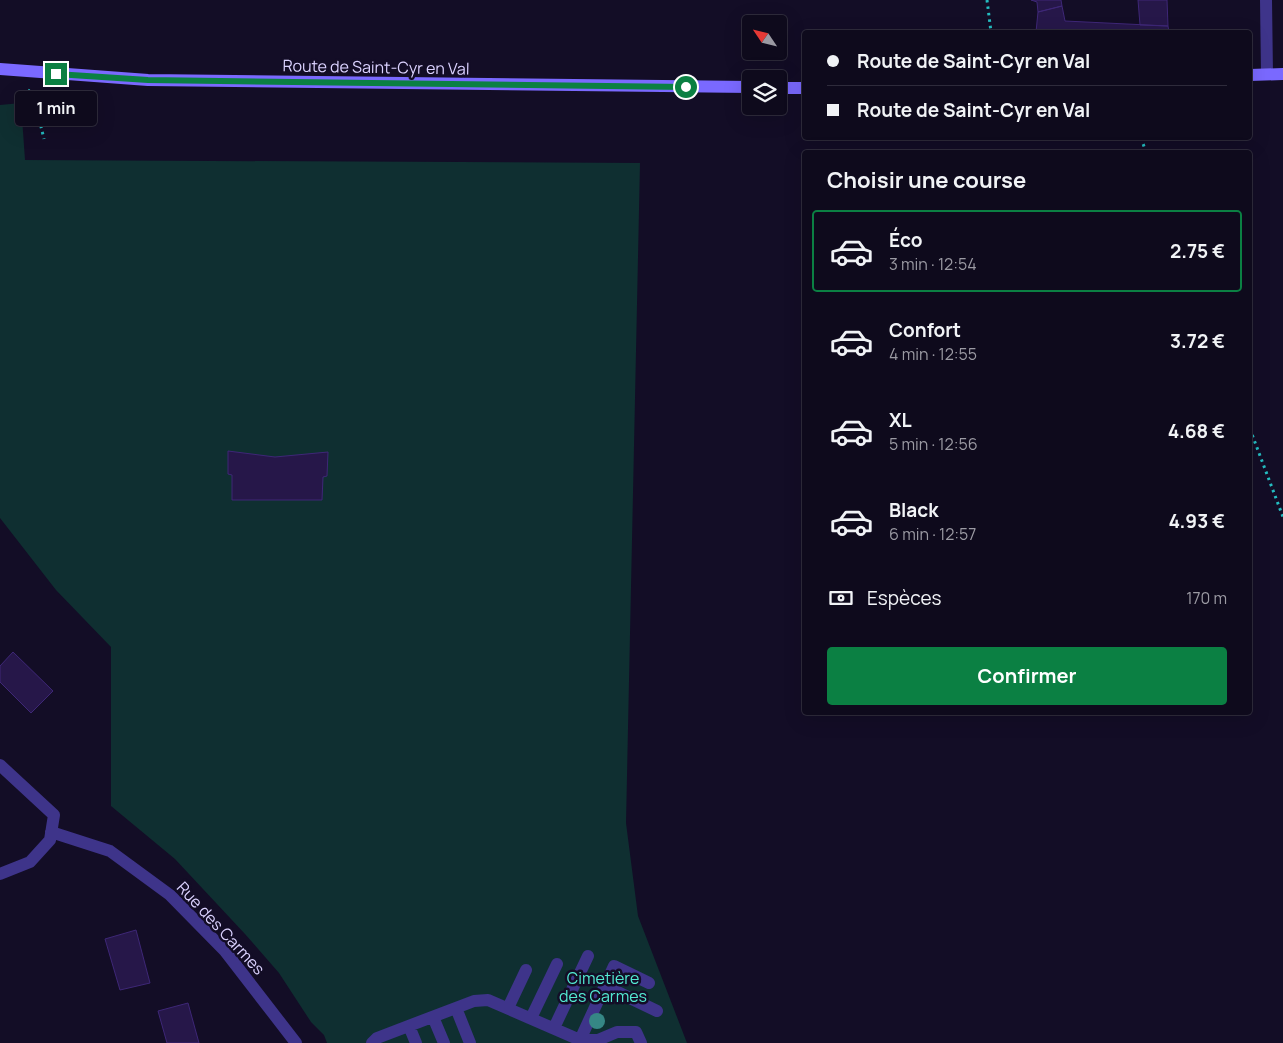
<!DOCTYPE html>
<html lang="fr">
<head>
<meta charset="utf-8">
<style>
  :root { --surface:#0e0a1c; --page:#171325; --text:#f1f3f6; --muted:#9b9aa3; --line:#2e2b3b; --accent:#0b8043 }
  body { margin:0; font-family:Manrope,sans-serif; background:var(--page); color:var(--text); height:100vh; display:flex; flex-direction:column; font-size:19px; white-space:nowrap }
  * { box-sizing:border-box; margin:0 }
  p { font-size:16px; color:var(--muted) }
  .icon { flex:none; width:28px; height:28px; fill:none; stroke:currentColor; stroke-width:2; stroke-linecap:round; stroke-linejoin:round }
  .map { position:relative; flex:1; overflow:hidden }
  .side { position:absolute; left:802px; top:150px; width:450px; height:565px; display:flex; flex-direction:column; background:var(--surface); border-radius:5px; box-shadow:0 5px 20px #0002,0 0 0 1px var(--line) }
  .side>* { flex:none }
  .hud { position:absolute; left:802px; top:30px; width:450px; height:110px; border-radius:5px; box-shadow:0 5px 20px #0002,0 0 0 1px var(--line); display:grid; align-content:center; height:110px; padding:0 25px; background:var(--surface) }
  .needle { width:32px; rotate:305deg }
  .buttons { position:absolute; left:742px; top:15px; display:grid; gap:10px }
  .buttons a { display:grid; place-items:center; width:45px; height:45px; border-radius:5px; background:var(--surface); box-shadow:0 5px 20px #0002,0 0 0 1px var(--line); font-size:25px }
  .end { position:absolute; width:22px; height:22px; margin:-11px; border:6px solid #0b8043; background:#fff; box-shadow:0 0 0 2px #fff }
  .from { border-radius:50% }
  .bubble { position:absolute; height:35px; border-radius:5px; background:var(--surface); box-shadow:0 5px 20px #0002,0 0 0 1px var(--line); font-size:16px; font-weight:700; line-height:35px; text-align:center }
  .hud b { display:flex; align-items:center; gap:18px; height:48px; font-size:19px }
  .hud b+b { border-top:1px solid var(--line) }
  .hud i { width:12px; height:12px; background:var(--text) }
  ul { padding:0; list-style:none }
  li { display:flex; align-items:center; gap:15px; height:82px; margin:0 10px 8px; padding:0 15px; border:2px solid transparent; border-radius:5px }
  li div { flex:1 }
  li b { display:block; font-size:19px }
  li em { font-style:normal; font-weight:700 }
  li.active { border-color:var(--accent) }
  li>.icon { width:45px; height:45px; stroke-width:1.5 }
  h2 { padding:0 25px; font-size:22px; line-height:60px }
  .pay { display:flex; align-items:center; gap:12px; height:55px; padding:0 25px; font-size:19px }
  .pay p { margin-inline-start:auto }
  .cta { display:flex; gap:10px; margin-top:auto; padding:10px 25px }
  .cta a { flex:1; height:58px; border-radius:5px; background:var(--accent); color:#fff; font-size:20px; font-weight:700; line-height:58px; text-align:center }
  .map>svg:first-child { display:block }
  .green { fill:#0f2f31 }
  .building { fill:#261749; stroke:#3e2777 }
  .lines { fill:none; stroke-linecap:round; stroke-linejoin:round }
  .path { stroke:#24bdc1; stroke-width:3; stroke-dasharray:2.5 4; stroke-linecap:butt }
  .service { stroke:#3e348a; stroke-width:12 }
  .minor { stroke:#3e348a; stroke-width:12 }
  .secondary { stroke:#7a69ff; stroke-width:12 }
  .tree { fill:#368785 }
  .route { stroke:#0b8043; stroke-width:6 }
  .labels { text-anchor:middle; stroke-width:5; stroke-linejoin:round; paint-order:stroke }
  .street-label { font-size:16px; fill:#dbd2ff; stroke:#130d26 }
  .park-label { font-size:16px; fill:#53ead2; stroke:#130d26 }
</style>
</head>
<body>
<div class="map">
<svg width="1283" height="1043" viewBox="0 0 1283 1043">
  <rect width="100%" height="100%" fill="#130d26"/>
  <!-- green -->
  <path class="green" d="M21 103 25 160 640 163 626 823 638 916 687 1043H327L324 1035 311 1022 279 973 245 934 175 859 111 806V647L56 590 0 518V105Z"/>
  <!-- building -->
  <path class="building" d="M1031 0H1061L1062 6 1038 12 1037 2Z
    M1138 0H1167L1168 26 1140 25Z
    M1062 6 1065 21 1168 26 1169 32H1036L1038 12Z
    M228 451 275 457 328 452 327 476 323 477 322 500H232V475L228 474Z
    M13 652 53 691 31 713 0 682V666Z
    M136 930 150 983 120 990 105 939Z
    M188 1003 199 1043H167L158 1011Z"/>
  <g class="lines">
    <!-- path -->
    <path class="path" d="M987 0 991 32
      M28 90 33 94 44 139
      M1141 138 1146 152
      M1250 429 1283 517"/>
    <!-- service -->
    <path class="service" d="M1266 0 1267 74
      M605 986 657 1011
      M456 1008 470 1043
      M508 1008 526 970
      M433 1017 444 1043
      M531 1018 557 964
      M409 1026 416 1043
      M554 1028 588 956
      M580 1040 614 966 649 983
      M372 1043 377 1038 474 1001 488 1000 580 1040H598L617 1032H636L641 1043"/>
    <!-- minor -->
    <path class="minor" d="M0 765 54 815 50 840 30 862 0 874
      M51 832 110 851 170 895 225 951 296 1043"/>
    <!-- secondary -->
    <path class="secondary" d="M0 69 148 80 751 87
      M1250 75 1283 74
      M779 88H805"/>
  </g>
  <!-- trees -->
  <circle class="tree" cx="597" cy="1021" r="8"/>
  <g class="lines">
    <!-- route -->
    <path class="route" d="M56 74 148 80 686 87"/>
  </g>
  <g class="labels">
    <!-- street labels -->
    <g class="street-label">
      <text transform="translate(376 67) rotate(1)" y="6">Route de Saint-Cyr en Val</text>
      <text transform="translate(221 928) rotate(47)" y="6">Rue des Carmes</text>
    </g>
    <!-- park labels -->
    <g class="park-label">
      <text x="603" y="984">Cimetière<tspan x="603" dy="18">des Carmes</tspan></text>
    </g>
  </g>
</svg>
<div class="buttons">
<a><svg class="needle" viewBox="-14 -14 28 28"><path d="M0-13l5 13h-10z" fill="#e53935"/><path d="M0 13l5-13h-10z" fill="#9b9aa3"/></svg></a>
<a><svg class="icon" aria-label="layers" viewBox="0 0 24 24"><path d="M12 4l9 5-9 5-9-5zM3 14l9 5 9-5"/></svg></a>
</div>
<i class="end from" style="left:686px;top:87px"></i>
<i class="end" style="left:56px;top:74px"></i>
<div class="bubble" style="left:15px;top:91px;width:82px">1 min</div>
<div class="hud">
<b><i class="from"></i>Route de Saint-Cyr en Val</b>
<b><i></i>Route de Saint-Cyr en Val</b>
</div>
<section class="side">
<h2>Choisir une course</h2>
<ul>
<li class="active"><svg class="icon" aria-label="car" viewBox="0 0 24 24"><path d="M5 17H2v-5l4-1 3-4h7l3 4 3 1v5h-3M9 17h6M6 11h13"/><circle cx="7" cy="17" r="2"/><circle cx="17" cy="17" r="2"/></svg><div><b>Éco</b><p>3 min · 12:54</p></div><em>2.75 €</em></li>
<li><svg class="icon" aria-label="car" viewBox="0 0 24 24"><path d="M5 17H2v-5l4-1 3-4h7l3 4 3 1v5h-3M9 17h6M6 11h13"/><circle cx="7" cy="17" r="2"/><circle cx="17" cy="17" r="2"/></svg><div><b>Confort</b><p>4 min · 12:55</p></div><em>3.72 €</em></li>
<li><svg class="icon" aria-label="car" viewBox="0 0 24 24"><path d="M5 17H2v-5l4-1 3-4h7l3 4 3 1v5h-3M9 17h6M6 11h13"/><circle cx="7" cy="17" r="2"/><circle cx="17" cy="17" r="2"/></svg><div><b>XL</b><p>5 min · 12:56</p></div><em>4.68 €</em></li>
<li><svg class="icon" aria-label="car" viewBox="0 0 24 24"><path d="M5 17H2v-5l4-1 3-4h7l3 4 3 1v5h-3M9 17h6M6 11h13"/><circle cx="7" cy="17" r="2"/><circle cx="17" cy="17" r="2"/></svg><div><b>Black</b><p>6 min · 12:57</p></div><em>4.93 €</em></li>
</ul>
<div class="pay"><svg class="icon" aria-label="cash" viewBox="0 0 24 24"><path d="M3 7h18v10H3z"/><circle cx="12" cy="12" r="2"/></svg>Espèces<p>170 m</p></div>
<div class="cta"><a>Confirmer</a></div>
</section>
</div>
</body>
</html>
